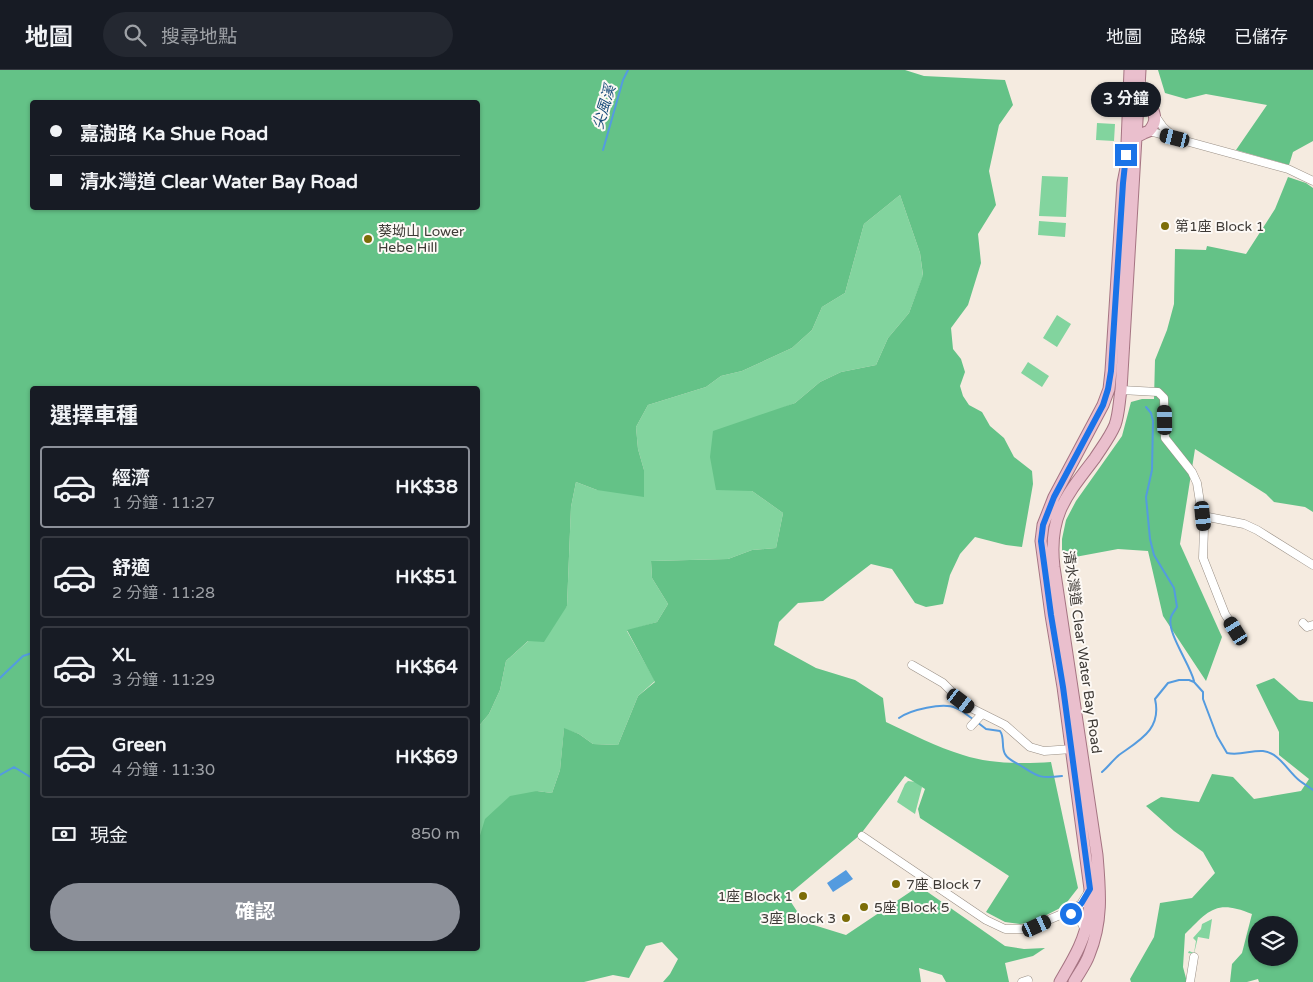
<!DOCTYPE html>
<html lang="zh-TW">
<head>
<meta charset="utf-8">
<style>
  :root { --surface:#171b24; --page:#242831; --text:#f1f3f6; --muted:#9ea1a6; --line:#363941; --accent:#8c9099 }
  body { margin:0; font-family:"Varela Round","Noto Sans TC",sans-serif; background:var(--page); color:var(--text); height:100vh; display:flex; flex-direction:column; font-size:19px; white-space:nowrap }
  * { box-sizing:border-box; margin:0 }
  p { font-size:16px; color:var(--muted) }
  .icon { flex:none; width:28px; height:28px; fill:none; stroke:currentColor; stroke-width:2; stroke-linecap:round; stroke-linejoin:round }
  .map { position:relative; flex:1; overflow:hidden }
  .side { position:absolute; left:30px; top:316px; width:450px; height:565px; display:flex; flex-direction:column; background:var(--surface); border-radius:5px; box-shadow:0 1px 4px #0004 }
  .side>* { flex:none }
  .top-card { position:absolute; left:30px; top:30px; width:450px; height:110px; border-radius:5px; box-shadow:0 1px 4px #0004; display:grid; align-content:center; height:110px; padding:0 20px; background:var(--surface) }
  .controls { position:absolute; left:1248px; top:846px; display:grid; gap:10px }
  .controls a { display:grid; place-items:center; width:50px; height:50px; border-radius:50%; background:var(--surface); box-shadow:0 1px 4px #0004; font-size:25px }
  .end { position:absolute; width:22px; height:22px; margin:-11px; border:6px solid #1a73e8; background:#fff; box-shadow:0 0 0 2px #fff }
  .from { border-radius:50% }
  .bubble { position:absolute; height:35px; border-radius:18px; background:var(--surface); box-shadow:0 1px 4px #0004; font-size:16px; font-weight:700; line-height:35px; text-align:center }
  .car { position:absolute; width:15px; height:30px; margin:-15px -8px; border-radius:6px; box-shadow:0 0 4px 1px #0007; background:linear-gradient(#222 24%,#8ab4d8 0 40%,#222 0 76%,#8ab4d8 0 86%,#222 0) }
  .top-card b { display:flex; align-items:center; gap:18px; height:48px; font-size:19px }
  .top-card b+b { border-top:1px solid var(--line) }
  .top-card i { width:12px; height:12px; background:var(--text) }
  ul { padding:0; list-style:none }
  li { display:flex; align-items:center; gap:15px; height:82px; margin:0 10px 8px; padding:0 10px; border:2px solid var(--line); border-radius:5px }
  li div { flex:1 }
  li b { display:block; font-size:19px }
  li em { font-style:normal; font-weight:700 }
  li.active { border-color:var(--accent) }
  li>.icon { width:45px; height:45px; stroke-width:1.5 }
  h2 { padding:0 20px; font-size:22px; line-height:60px }
  .pay { display:flex; align-items:center; gap:12px; height:55px; padding:0 20px; font-size:19px }
  .pay p { margin-inline-start:auto }
  .primary-button { display:flex; gap:10px; margin-top:auto; padding:10px 20px }
  .primary-button a { flex:1; height:58px; border-radius:30px; background:var(--accent); color:#fff; font-size:20px; font-weight:700; line-height:58px; text-align:center }
  header { display:flex; align-items:center; gap:30px; box-sizing:border-box; height:70px; padding:0 25px; background:var(--surface); border-bottom:1px solid var(--line) }
  header strong { font-size:24px }
  nav { display:flex; gap:28px; margin-inline-start:auto; font-size:18px }
  .search { width:350px; height:45px; background:var(--page); display:flex; align-items:center; gap:12px; box-sizing:border-box; padding:0 18px; border-radius:28px; color:var(--muted); font-size:19px }
  .map>svg:first-child { display:block }
  .green { fill:#82d49e }
  .forest { fill:#64c287; fill-rule:evenodd }
  .water { fill:#549bdf }
  .lines { fill:none; stroke-linecap:round; stroke-linejoin:round }
  .stream { stroke:#549bdf; stroke-width:2 }
  .minor-casing { stroke:#998f85; stroke-width:9 }
  .primary-casing { stroke:#a57482; stroke-width:13 }
  .minor { stroke:#fff; stroke-width:8 }
  .primary { stroke:#eabfcd; stroke-width:11 }
  .route { stroke:#1a73e8; stroke-width:6 }
  .poi-dot { fill:#7c6d08; stroke:#fdf9f5; stroke-width:2 }
  .labels { text-anchor:middle; stroke-width:4; stroke-linejoin:round; paint-order:stroke }
  .poi-label { font-size:14px; fill:#3e3a36; stroke:#fdf9f5; text-anchor:start }
  .street-label { font-size:14px; fill:#3e3a36; stroke:#fdf9f5 }
  .water-label { font-size:15px; font-style:italic; fill:#1d4f7c; stroke:#fdf9f5 }
</style>
</head>
<body>
<header>
<strong>地圖</strong>
<div class="search"><svg class="icon" aria-label="search" viewBox="0 0 24 24"><circle cx="10" cy="10" r="6"/><path d="M15 15l6 6"/></svg>搜尋地點</div>
<nav><a>地圖</a><a>路線</a><a>已儲存</a></nav>
</header>
<div class="map">
<svg width="1313" height="912" viewBox="0 0 1313 912">
  <rect width="100%" height="100%" fill="#f5ebe0"/>
  <!-- green -->
  <path class="green" d="M1097 53 1115 54 1114 71 1096 70Z
    M1042 106 1068 107 1066 147 1039 146Z
    M900 125 920 183 923 206 909 243 888 268 876 295 841 302 820 312 795 333 780 339 752 421 783 443 776 478 752 480 728 489 651 491 652 508 668 534 657 552 627 561 655 611 638 626 618 675 593 674 579 664 564 659 560 700 552 723 537 721 478 772V657L489 644 500 620 506 591 567 536 571 437 576 412 597 420 644 400 638 379 636 357 648 335 706 317 721 306 742 301 792 278 812 260 822 237 845 223 864 154Z
    M1039 151 1066 153 1065 167 1038 165Z
    M1057 245 1071 254 1057 277 1043 268Z
    M1028 292 1049 306 1042 317 1021 303Z
    M908 711 916 712 922 717 915 744 897 732 905 714Z
    M1212 849 1209 869 1198 867 1194 884 1188 883 1189 881 1194 883 1196 871 1193 868 1201 859 1202 854Z"/>
  <!-- forest -->
  <path class="forest" d="M0 0H905L924 6 1005 10 1013 35 999 55 989 101 996 135 978 164 981 193 968 235 951 258 953 279 961 289 965 302 960 316 963 326 969 335 982 342 990 356 1004 368 1014 387 1032 401 1033 414 1022 477 1006 475 975 467 960 484 950 505 943 534 926 537 915 533 892 499 871 494 823 531 798 533 779 552 774 575 816 598 855 610 883 628 886 652C911 664 937 677 963 685 990 694 1023 694 1051 692L1078 818 1064 836 1033 852 1020 854 1005 852 986 842 1009 806 920 748 918 739 925 719 905 706 860 765 787 826 804 852 846 865 919 816 1005 876 1024 879 1045 878 1033 886 1005 893 1009 912H946L942 905 919 898 921 912H663L670 904 678 889 662 872 646 876 629 908 613 905 584 912H0ZM32 32H478V138H32ZM900 125 920 183 923 205 909 243 888 268 876 295 841 302 820 312 795 333 713 361 710 387 716 420 752 421 783 443 776 478 752 480 728 489 651 491 652 508 668 534 657 552 627 560 655 612 638 626 618 675 593 674 579 664 564 658 560 700 552 723 537 721 510 726 485 749 478 772V879H32V319H478V657L489 644 500 620 506 591 528 571 544 572 567 536 571 437 576 412 597 420 644 427V400L638 379 636 357 648 335 706 317 721 306 742 301 792 278 812 260 822 237 845 223 864 154Z
    M1158 0H1313V71L1293 82 1289 95 1236 80 1267 35 1206 24 1186 29 1165 23Z
    M1288 107 1306 113 1313 118V442L1305 437 1274 432 1266 424 1195 379 1180 474 1222 567 1206 611 1163 546 1148 481 1118 479 1075 487 1062 483V469L1066 450 1076 431 1122 366 1131 332 1142 329H1154L1155 290 1167 260 1174 234 1175 179 1206 180 1207 176 1246 184 1275 139Z
    M1274 608 1299 630 1313 632V912H1259L1258 909 1247 912H1230L1232 894 1242 883 1252 844C1216 829 1209 840 1185 864L1183 897 1187 912H1131L1130 909 1154 867 1160 833 1192 828 1215 803 1203 782 1174 761 1146 736 1161 727 1199 732 1212 704 1233 707 1254 729 1301 721 1309 709 1279 685V662L1256 615ZM1256 855H1289V888H1256Z"/>
  <!-- water -->
  <path class="water" d="M846 800 853 809 833 822 827 813Z"/>
  <g class="lines">
    <!-- stream -->
    <path class="stream" d="M603 80 623 10 628 0
      M1146 337 1151 343 1153 351 1152 400 1146 427 1150 469 1154 485 1174 518 1177 537C1175 540 1172 544 1171 547 1166 562 1190 594 1194 611
      M0 608 23 586 32 583
      M899 648C910 640 943 632 956 638 962 640 968 646 973 649
      M977 652 986 659 1000 661C1005 668 1001 677 1005 684 1007 688 1014 692 1018 694 1038 706 1037 709 1062 706
      M1102 702C1108 697 1113 690 1119 685 1140 670 1162 659 1155 629L1168 613 1179 610H1189L1194 612 1203 622V629L1217 666 1227 683C1240 686 1251 680 1263 681 1280 683 1288 702 1300 711 1304 714 1309 717 1313 720
      M0 705 14 697 32 708"/>
    <defs>
      <path id="minor" d="M1141 12 1152 38
        M1156 47 1163 57 1172 65
        M1149 61 1288 99 1313 111
        M1121 320 1158 322 1164 328 1165 368 1192 402 1197 413 1204 458 1203 488 1225 544 1238 564
        M1203 446 1244 454 1257 460 1313 495
        M1303 553 1307 557 1313 555
        M912 595 943 613 961 631 971 638 1005 655 1030 677 1044 681 1072 679
        M971 656 982 644
        M862 766 986 850 1005 859H1027L1074 839 1081 834 1089 821
        M1066 843 1079 848 1085 860
        M1022 912 1028 910
        M1190 912 1194 887"/>
      <path id="primary" d="M1136 67 1144 63 1149 61C1156 53 1156 47 1152 38L1137 36
        M1060 912C1072 891 1085 871 1088 847 1090 838 1090 828 1090 819L1063 617 1051 545 1041 471 1043 455 1054 427 1103 335 1109 319 1111 301 1123 113 1126 98 1130 0
        M1074 912C1079 903 1086 894 1089 885 1103 851 1100 821 1097 785L1054 497C1048 446 1066 426 1095 388 1102 377 1110 367 1115 355 1119 344 1119 332 1121 320L1140 0"/>
    </defs>
    <!-- minor casing -->
    <use href="#minor" class="minor-casing"/>
    <!-- primary casing -->
    <use href="#primary" class="primary-casing"/>
    <!-- minor -->
    <use href="#minor" class="minor"/>
    <!-- primary -->
    <use href="#primary" class="primary"/>
  </g>
  <g class="lines">
    <!-- route -->
    <path class="route" d="M1071 844 1066 842 1081 834 1090 819 1063 617 1051 545 1041 471 1043 455 1054 427 1103 335 1108 319 1111 301 1123 113 1126 85"/>
  </g>
  <!-- markers -->
  <g class="poi-dot">
    <circle cx="1165" cy="156" r="5"/>
    <circle cx="368" cy="169" r="5"/>
    <circle cx="896" cy="814" r="5"/>
    <circle cx="803" cy="826" r="5"/>
    <circle cx="864" cy="837" r="5"/>
    <circle cx="846" cy="848" r="5"/>
  </g>
  <g class="labels">
    <!-- poi labels -->
    <g class="poi-label">
      <text x="1175" y="161">第1座 Block 1</text>
      <text x="378" y="166">葵坳山 Lower<tspan x="378" dy="16">Hebe Hill</tspan></text>
      <text x="906" y="819">7座 Block 7</text>
      <text x="793" y="831" text-anchor="end">1座 Block 1</text>
      <text x="874" y="842">5座 Block 5</text>
      <text x="836" y="853" text-anchor="end">3座 Block 3</text>
    </g>
    <!-- street labels -->
    <g class="street-label">
      <text transform="translate(1083 582) rotate(82)" y="5">清水灣道 Clear Water Bay Road</text>
    </g>
    <!-- water labels -->
    <g class="water-label">
      <text transform="translate(604 37) rotate(-73)" y="5">尖風溪</text>
    </g>
  </g>
</svg>
<div class="controls">
<a><svg class="icon" aria-label="layers" viewBox="0 0 24 24"><path d="M12 4l9 5-9 5-9-5zM3 14l9 5 9-5"/></svg></a>
</div>
<i class="end from" style="left:1071px;top:844px"></i>
<i class="end" style="left:1126px;top:85px"></i>
<div class="bubble" style="left:1091px;top:12px;width:70px">3 分鐘</div>
<i class="car" style="left:1175px;top:68px;rotate:284deg"></i>
<i class="car" style="left:1165px;top:350px;rotate:359deg"></i>
<i class="car" style="left:1203px;top:446px;rotate:174deg"></i>
<i class="car" style="left:1236px;top:561px;rotate:328deg"></i>
<i class="car" style="left:961px;top:631px;rotate:127deg"></i>
<i class="car" style="left:1037px;top:856px;rotate:65deg"></i>
<div class="top-card">
<b><i class="from"></i>嘉澍路 Ka Shue Road</b>
<b><i></i>清水灣道 Clear Water Bay Road</b>
</div>
<section class="side">
<h2>選擇車種</h2>
<ul>
<li class="active"><svg class="icon" aria-label="car" viewBox="0 0 24 24"><path d="M5 17H2v-5l4-1 3-4h7l3 4 3 1v5h-3M9 17h6M6 11h13"/><circle cx="7" cy="17" r="2"/><circle cx="17" cy="17" r="2"/></svg><div><b>經濟</b><p>1 分鐘 · 11:27</p></div><em>HK$38</em></li>
<li><svg class="icon" aria-label="car" viewBox="0 0 24 24"><path d="M5 17H2v-5l4-1 3-4h7l3 4 3 1v5h-3M9 17h6M6 11h13"/><circle cx="7" cy="17" r="2"/><circle cx="17" cy="17" r="2"/></svg><div><b>舒適</b><p>2 分鐘 · 11:28</p></div><em>HK$51</em></li>
<li><svg class="icon" aria-label="car" viewBox="0 0 24 24"><path d="M5 17H2v-5l4-1 3-4h7l3 4 3 1v5h-3M9 17h6M6 11h13"/><circle cx="7" cy="17" r="2"/><circle cx="17" cy="17" r="2"/></svg><div><b>XL</b><p>3 分鐘 · 11:29</p></div><em>HK$64</em></li>
<li><svg class="icon" aria-label="car" viewBox="0 0 24 24"><path d="M5 17H2v-5l4-1 3-4h7l3 4 3 1v5h-3M9 17h6M6 11h13"/><circle cx="7" cy="17" r="2"/><circle cx="17" cy="17" r="2"/></svg><div><b>Green</b><p>4 分鐘 · 11:30</p></div><em>HK$69</em></li>
</ul>
<div class="pay"><svg class="icon" aria-label="cash" viewBox="0 0 24 24"><path d="M3 7h18v10H3z"/><circle cx="12" cy="12" r="2"/></svg>現金<p>850 m</p></div>
<div class="primary-button"><a>確認</a></div>
</section>
</div>
</body>
</html>
